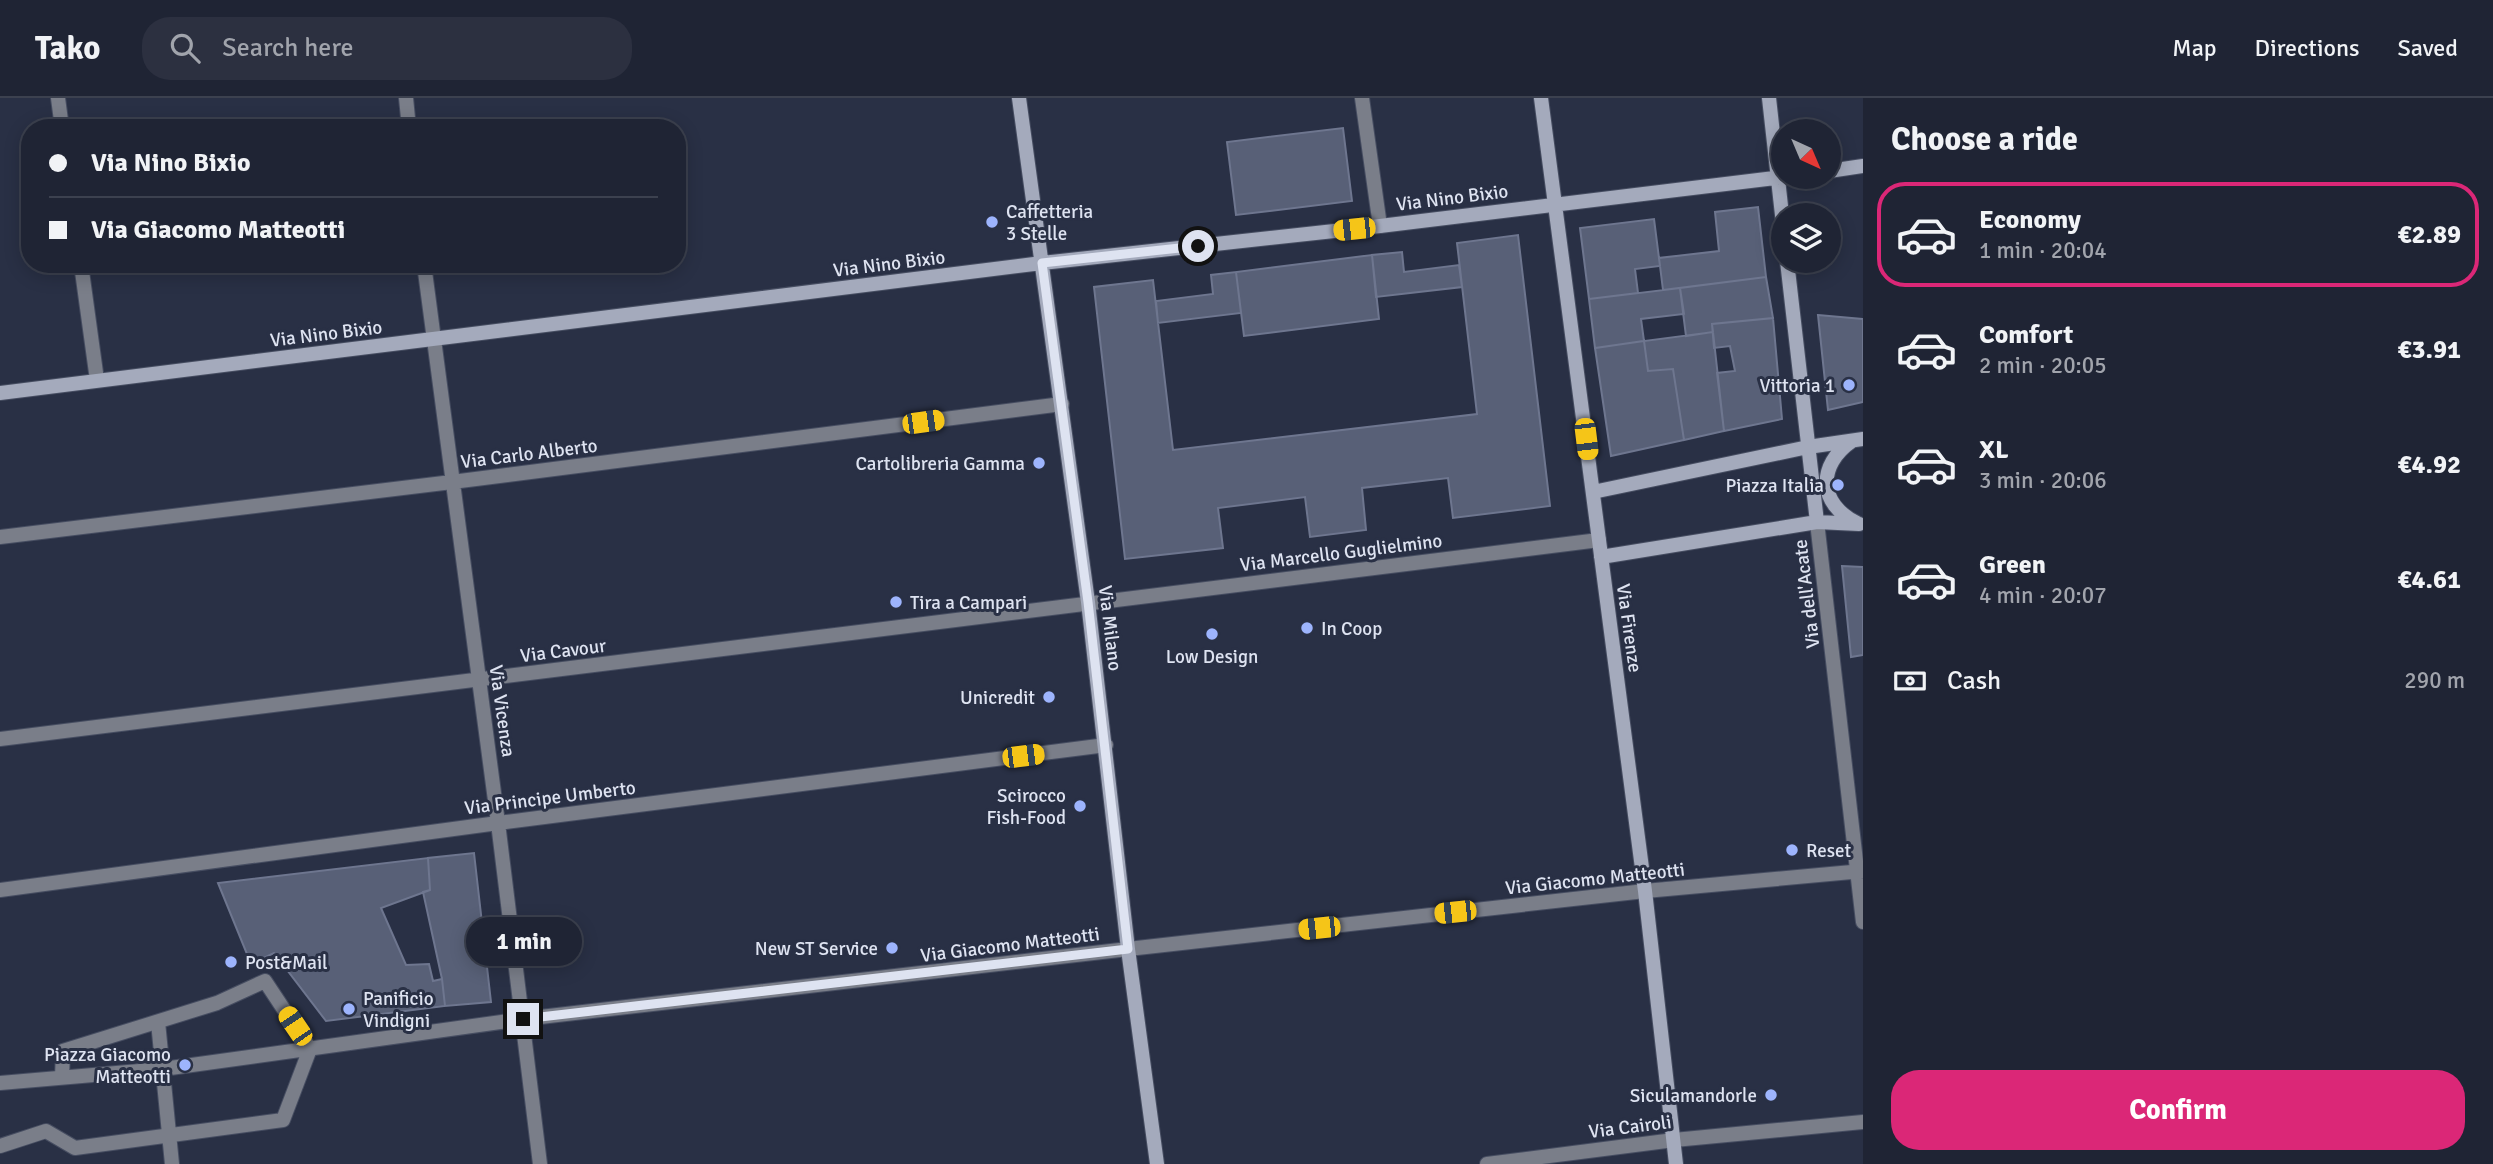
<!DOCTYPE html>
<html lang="en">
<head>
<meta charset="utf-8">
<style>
  :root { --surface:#1f2434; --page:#2c3040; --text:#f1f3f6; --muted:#a1a4ac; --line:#3c414f; --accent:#db2777 }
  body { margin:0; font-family:Signika,sans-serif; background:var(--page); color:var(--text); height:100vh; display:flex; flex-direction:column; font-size:26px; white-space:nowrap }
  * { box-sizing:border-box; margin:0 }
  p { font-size:23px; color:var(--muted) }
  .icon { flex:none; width:38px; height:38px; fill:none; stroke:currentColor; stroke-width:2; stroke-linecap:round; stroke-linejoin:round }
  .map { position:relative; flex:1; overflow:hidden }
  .details { display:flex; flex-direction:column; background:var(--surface); width:630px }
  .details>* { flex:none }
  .banner { position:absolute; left:21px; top:21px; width:665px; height:154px; border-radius:28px; box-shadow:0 4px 18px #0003,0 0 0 2px var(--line); display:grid; align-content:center; height:154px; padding:0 28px; background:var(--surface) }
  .needle { width:46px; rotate:136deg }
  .controls { position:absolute; left:1771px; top:21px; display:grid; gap:14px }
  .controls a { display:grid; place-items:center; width:70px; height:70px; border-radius:50%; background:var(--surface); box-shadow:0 4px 18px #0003,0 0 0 2px var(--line); font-size:35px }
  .end { position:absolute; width:32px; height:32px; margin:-16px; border:9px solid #dee3f1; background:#111; box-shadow:0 0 0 4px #111 }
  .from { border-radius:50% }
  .bubble { position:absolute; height:49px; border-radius:24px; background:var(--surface); box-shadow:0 4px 18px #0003,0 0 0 2px var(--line); font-size:23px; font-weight:700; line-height:49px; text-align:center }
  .car { position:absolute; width:21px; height:42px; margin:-21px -10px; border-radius:9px; box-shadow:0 0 5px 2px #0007; background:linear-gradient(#f5c518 24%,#345 0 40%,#f5c518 0 76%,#345 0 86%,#f5c518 0) }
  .banner b { display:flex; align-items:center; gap:24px; height:66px; font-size:26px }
  .banner b+b { border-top:2px solid var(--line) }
  .banner i { width:18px; height:18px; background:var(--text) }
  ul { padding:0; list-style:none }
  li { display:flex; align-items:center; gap:21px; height:105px; margin:0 14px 10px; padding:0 14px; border:4px solid transparent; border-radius:28px }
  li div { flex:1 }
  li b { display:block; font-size:26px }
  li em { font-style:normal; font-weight:700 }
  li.on { border-color:var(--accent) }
  li>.icon { width:63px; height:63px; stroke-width:1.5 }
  h2 { padding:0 28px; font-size:32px; line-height:84px }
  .pay { display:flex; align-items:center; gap:18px; height:77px; padding:0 28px; font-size:26px }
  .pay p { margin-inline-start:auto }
  .cta { display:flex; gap:14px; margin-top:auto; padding:14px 28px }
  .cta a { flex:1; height:80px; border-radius:28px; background:var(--accent); color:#fff; font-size:28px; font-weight:700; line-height:80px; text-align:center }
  header { display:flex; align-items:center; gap:42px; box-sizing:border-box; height:98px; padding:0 35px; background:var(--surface); border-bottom:2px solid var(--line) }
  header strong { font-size:33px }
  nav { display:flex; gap:38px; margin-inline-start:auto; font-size:24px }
  .search { width:490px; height:63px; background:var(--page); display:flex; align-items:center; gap:18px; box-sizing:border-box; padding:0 24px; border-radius:28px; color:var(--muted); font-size:26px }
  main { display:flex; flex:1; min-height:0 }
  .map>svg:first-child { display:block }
  .building { fill:#586077; stroke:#6e768f; stroke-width:2 }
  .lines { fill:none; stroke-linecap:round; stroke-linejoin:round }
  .street-casing { stroke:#464d61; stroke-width:16 }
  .secondary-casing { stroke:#464d61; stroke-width:16 }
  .street { stroke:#7a7e89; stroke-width:14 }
  .secondary { stroke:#a4aabc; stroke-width:14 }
  .route { stroke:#dee3f1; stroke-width:9 }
  .poi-dot { fill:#9db4fd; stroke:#293045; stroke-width:2.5 }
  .labels { text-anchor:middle; stroke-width:6; stroke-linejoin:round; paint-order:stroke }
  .street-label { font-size:19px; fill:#dee3f1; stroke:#293045 }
  .poi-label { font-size:19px; fill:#dee3f1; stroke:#293045; text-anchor:end }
</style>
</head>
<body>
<header>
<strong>Tako</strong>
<div class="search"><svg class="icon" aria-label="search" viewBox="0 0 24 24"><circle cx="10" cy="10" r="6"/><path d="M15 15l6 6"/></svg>Search here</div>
<nav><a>Map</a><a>Directions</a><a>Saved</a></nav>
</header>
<main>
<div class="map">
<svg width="1863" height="1066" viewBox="0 0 1863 1066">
  <rect width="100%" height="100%" fill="#293045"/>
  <!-- building -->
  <path class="building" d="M1343 30 1352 103 1236 117 1227 44Z
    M1758 109 1766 179 1663 192 1659 160 1719 153 1715 114Z
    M1654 121 1660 168 1635 171 1638 195 1589 201 1580 130Z
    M1518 137 1550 408 1453 420 1448 380 1362 390 1366 432 1310 439 1305 399 1218 410 1223 450 1125 461 1094 189 1153 182 1173 352 1477 316 1457 145Z
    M1402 154 1404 174 1459 167 1462 189 1376 199 1372 157Z
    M1372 157 1379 221 1244 238 1236 174Z
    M1236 174 1241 215 1158 225 1156 203 1213 196 1211 177Z
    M1766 179 1773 220 1712 226 1713 234 1686 238 1680 190Z
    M1680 190 1684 216 1641 221 1644 243 1595 250 1589 201Z
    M1818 217 1863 221V304L1828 312Z
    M1773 220 1782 321 1724 333 1717 275 1735 273 1730 248 1714 250 1712 226Z
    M1713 234 1724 333 1684 342 1673 271 1648 273 1644 243Z
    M1644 243 1648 273 1673 271 1684 342 1611 358 1595 250Z
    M1842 468 1863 469V557L1851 559Z
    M474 755 491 904 445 908 442 881 423 794 430 792 428 760Z
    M428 760 430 792 381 810 406 867 429 866 433 883 442 881 445 908 326 923 274 855 251 866 218 785Z"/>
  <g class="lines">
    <defs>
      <path id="street" d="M58 0 62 30
        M406 0 409 30
        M1362 0 1380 128
        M81 166 97 282
        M424 166 498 725 540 1066
        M1817 424 1863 824
        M0 439 452 384 1062 306
        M0 641 1599 442
        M0 792 498 725 1106 647
        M158 924 172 1066
        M0 985 163 971 523 921 1128 851 1645 793 1863 773
        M0 1048 46 1033 75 1050 283 1022 310 951 265 883 217 905 63 953 62 979
        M1487 1066 1674 1042 1863 1024"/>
      <path id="secondary" d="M1019 0 1088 504 1128 851 1157 1066
        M1541 0 1645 793 1676 1066
        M1769 0 1783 126
        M1829 73 1863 68
        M1787 163 1817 424
        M0 295 1042 165 1380 128 1783 79
        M1852 343C1817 367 1818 406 1857 425
        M1593 394 1808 349 1863 341
        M1601 459 1817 424 1859 426"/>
    </defs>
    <!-- street casing -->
    <use href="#street" class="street-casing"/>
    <!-- secondary casing -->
    <use href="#secondary" class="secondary-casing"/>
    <!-- street -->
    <use href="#street" class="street"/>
    <!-- secondary -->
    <use href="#secondary" class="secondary"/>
  </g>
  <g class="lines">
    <!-- route -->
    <path class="route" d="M523 921 1128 851 1088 504 1042 165 1198 148"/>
  </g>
  <!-- markers -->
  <g class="poi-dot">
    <circle cx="992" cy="124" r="7"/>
    <circle cx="1849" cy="287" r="7"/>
    <circle cx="1039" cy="365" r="7"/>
    <circle cx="1838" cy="387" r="7"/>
    <circle cx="896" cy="504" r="7"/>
    <circle cx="1307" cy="530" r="7"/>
    <circle cx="1212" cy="536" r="7"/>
    <circle cx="1049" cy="599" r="7"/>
    <circle cx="1080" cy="708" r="7"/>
    <circle cx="1792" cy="752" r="7"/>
    <circle cx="892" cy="850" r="7"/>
    <circle cx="231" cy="864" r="7"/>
    <circle cx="349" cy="911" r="7"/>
    <circle cx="185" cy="967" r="7"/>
    <circle cx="1771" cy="997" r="7"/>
  </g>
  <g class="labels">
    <!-- street labels -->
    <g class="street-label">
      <text transform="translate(1452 99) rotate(-7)" y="7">Via Nino Bixio</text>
      <text transform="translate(889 165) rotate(-7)" y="7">Via Nino Bixio</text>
      <text transform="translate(326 235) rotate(-7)" y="7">Via Nino Bixio</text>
      <text transform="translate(529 355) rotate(-7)" y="7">Via Carlo Alberto</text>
      <text transform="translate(1341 454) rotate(-7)" y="7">Via Marcello Guglielmino</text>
      <text transform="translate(1806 496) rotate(-97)" y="7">Via dell'Acate</text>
      <text transform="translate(1111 530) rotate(83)" y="7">Via Milano</text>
      <text transform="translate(1630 530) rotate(82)" y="7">Via Firenze</text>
      <text transform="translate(563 552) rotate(-7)" y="7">Via Cavour</text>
      <text transform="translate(503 613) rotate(82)" y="7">Via Vicenza</text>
      <text transform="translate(550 699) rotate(-7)" y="7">Via Principe Umberto</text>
      <text transform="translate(1595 780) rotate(-6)" y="7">Via Giacomo Matteotti</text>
      <text transform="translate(1010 846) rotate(-7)" y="7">Via Giacomo Matteotti</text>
      <text transform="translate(1630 1028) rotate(-7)" y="7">Via Cairoli</text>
    </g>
    <!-- poi labels -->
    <g class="poi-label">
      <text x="1006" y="120" text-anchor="start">Caffetteria<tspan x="1006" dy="22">3 Stelle</tspan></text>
      <text x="1835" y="294">Vittoria 1</text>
      <text x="1025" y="372">Cartolibreria Gamma</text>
      <text x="1824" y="394">Piazza Italia</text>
      <text x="910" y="511" text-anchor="start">Tira a Campari</text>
      <text x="1321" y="537" text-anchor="start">In Coop</text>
      <text x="1212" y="565" text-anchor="middle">Low Design</text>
      <text x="1035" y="606">Unicredit</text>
      <text x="1066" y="704">Scirocco<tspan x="1066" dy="22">Fish-Food</tspan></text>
      <text x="1806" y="759" text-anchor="start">Reset</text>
      <text x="878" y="857">New ST Service</text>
      <text x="245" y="871" text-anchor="start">Post&amp;Mail</text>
      <text x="363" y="907" text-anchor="start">Panificio<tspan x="363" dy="22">Vindigni</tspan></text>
      <text x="171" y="963">Piazza Giacomo<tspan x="171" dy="22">Matteotti</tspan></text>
      <text x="1757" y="1004">Siculamandorle</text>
    </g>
  </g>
</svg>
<div class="controls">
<a><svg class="needle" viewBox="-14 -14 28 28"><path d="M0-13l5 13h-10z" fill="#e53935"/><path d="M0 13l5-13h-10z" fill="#a1a4ac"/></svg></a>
<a><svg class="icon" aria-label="layers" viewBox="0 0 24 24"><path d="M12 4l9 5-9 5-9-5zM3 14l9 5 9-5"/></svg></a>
</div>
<i class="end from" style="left:1198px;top:148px"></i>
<i class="end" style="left:523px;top:921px"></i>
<div class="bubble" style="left:466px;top:819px;width:116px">1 min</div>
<i class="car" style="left:1354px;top:131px;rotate:264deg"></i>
<i class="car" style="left:923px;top:324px;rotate:82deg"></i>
<i class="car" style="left:1586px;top:341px;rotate:173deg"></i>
<i class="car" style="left:1023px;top:658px;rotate:83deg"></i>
<i class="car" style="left:1455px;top:814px;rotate:264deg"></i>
<i class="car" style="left:1319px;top:830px;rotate:264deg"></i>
<i class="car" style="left:295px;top:928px;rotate:326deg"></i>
<div class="banner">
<b><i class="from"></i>Via Nino Bixio</b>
<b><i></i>Via Giacomo Matteotti</b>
</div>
</div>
<section class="details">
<h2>Choose a ride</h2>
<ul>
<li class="on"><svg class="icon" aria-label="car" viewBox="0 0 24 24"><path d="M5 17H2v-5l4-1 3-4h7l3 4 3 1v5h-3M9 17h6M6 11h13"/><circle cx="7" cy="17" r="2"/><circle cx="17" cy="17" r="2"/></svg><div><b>Economy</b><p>1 min · 20:04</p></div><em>€2.89</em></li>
<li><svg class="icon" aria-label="car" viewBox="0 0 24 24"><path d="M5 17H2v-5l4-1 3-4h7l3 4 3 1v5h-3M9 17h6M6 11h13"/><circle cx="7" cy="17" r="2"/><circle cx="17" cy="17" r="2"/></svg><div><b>Comfort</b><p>2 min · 20:05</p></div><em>€3.91</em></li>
<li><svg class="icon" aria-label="car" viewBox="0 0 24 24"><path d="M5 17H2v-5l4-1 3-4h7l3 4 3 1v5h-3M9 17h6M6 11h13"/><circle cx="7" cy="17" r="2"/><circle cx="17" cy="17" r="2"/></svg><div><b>XL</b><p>3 min · 20:06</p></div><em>€4.92</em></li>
<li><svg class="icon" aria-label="car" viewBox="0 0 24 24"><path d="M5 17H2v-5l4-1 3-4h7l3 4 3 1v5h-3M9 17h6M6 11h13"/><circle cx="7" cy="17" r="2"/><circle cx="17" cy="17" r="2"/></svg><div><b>Green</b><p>4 min · 20:07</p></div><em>€4.61</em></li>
</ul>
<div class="pay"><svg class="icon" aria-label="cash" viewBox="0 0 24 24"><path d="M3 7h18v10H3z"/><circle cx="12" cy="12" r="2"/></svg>Cash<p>290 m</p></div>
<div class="cta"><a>Confirm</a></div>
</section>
</main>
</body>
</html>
